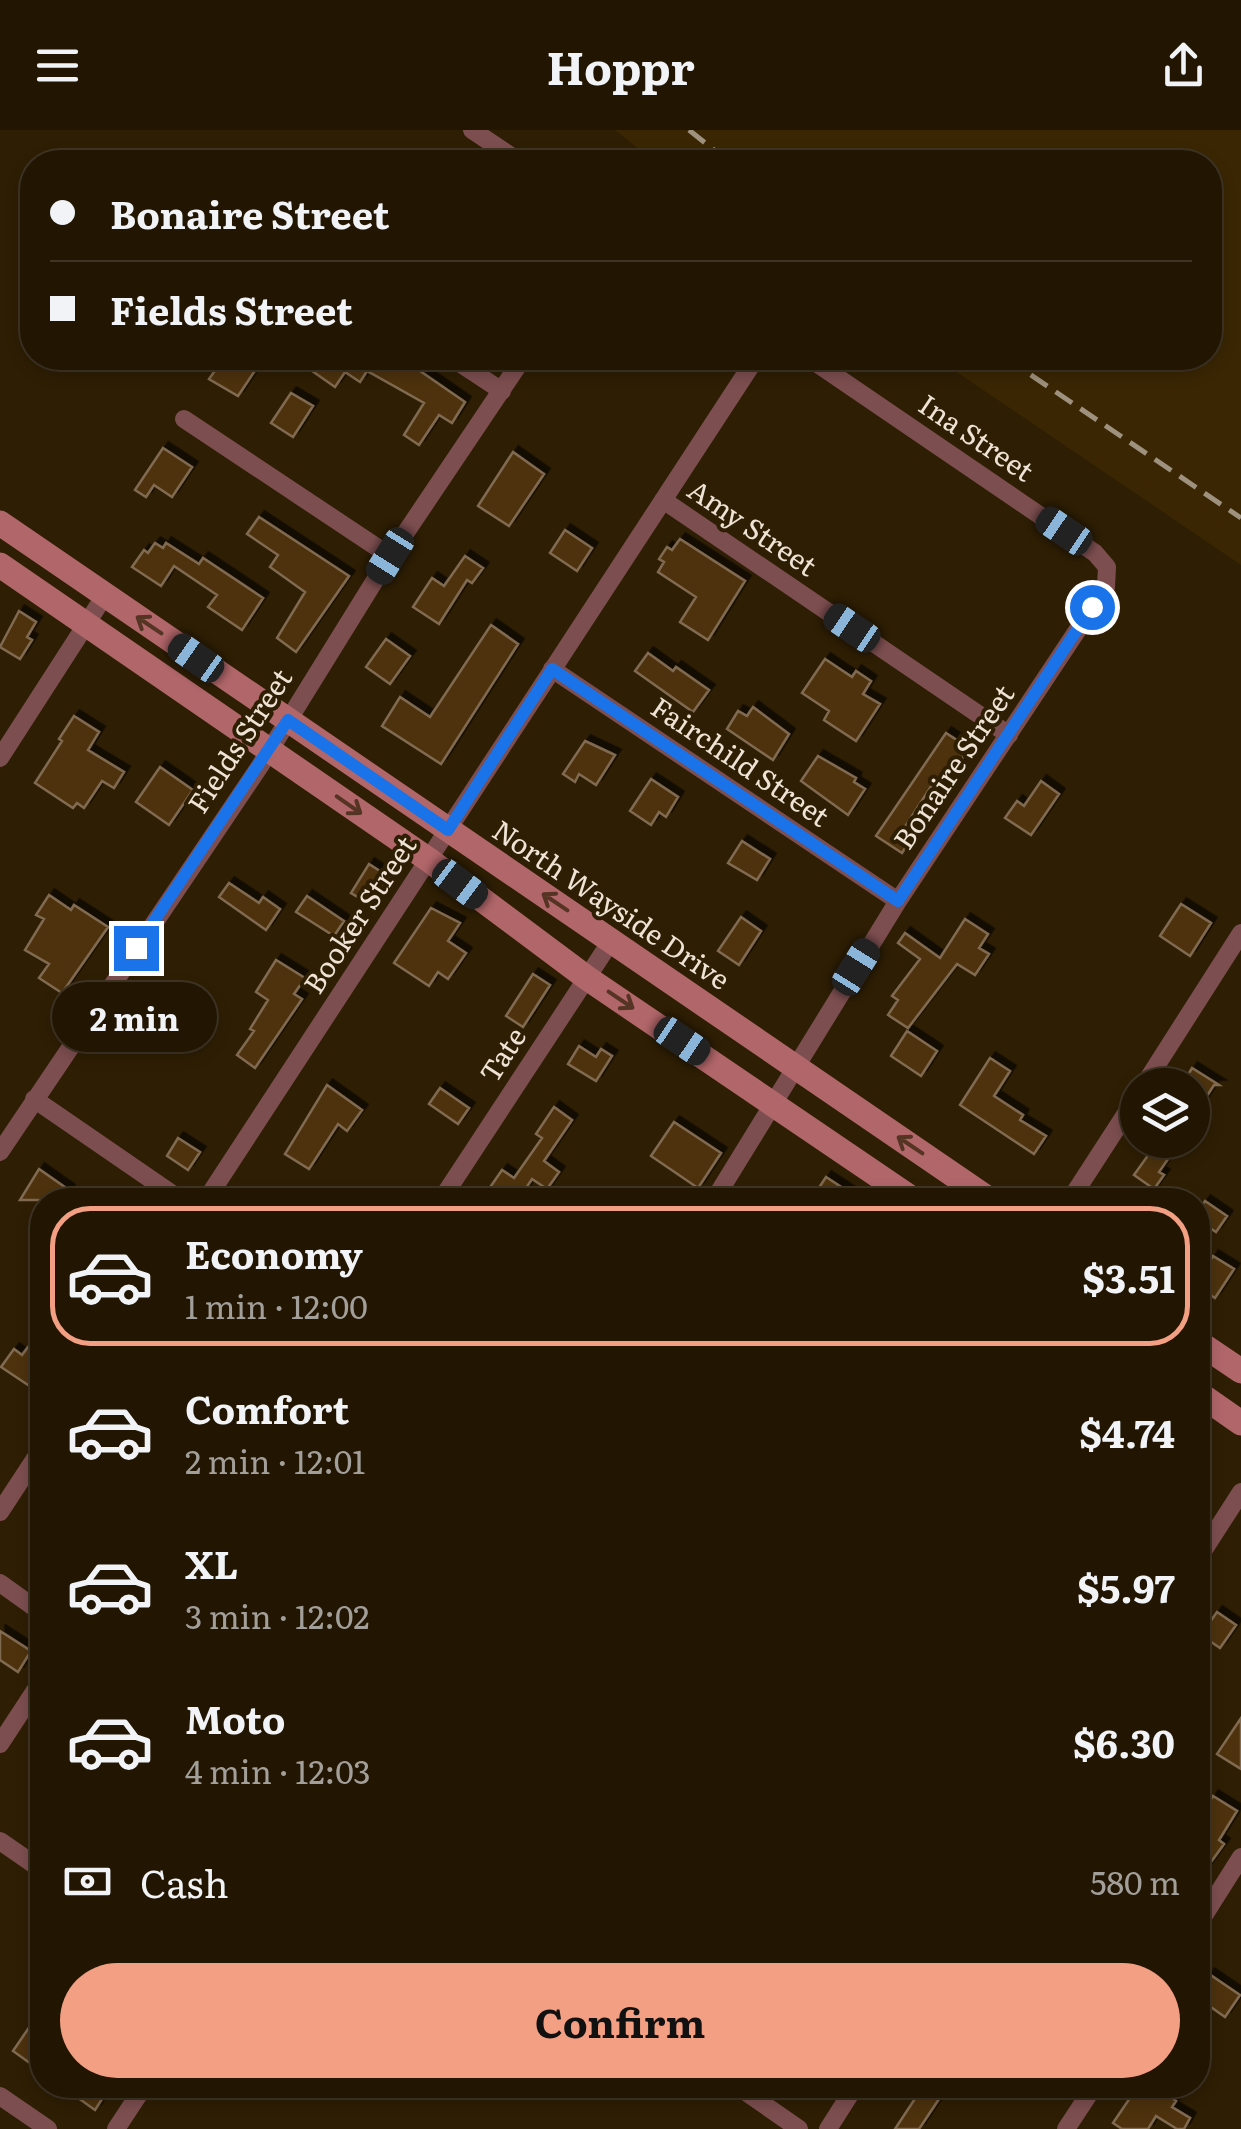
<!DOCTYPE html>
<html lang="en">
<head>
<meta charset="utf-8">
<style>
  :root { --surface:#221603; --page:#2a1f0d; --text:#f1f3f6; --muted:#a29f9a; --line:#3f3525; --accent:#f39f83 }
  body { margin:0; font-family:Literata,serif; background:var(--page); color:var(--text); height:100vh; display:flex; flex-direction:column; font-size:38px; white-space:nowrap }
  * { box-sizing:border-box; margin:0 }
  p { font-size:32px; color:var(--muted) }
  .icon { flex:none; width:55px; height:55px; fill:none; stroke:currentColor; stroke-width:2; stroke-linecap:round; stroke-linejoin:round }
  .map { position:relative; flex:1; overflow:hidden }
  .sheet { position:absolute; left:30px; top:1058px; width:1180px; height:910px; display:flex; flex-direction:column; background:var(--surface); border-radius:40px; box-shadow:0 5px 15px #0003,0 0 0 2px var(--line) }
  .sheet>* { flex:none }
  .banner { position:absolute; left:20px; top:20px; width:1202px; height:220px; border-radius:40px; box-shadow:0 5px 15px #0003,0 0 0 2px var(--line); display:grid; align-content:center; height:220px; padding:0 30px; background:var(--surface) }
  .fabs { position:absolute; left:1120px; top:938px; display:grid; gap:20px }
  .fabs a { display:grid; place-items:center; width:90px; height:90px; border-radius:50%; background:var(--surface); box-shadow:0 5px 15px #0003,0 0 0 2px var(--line); font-size:50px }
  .end { position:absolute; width:45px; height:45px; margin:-22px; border:12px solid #1a73e8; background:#fff; box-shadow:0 0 0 5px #fff }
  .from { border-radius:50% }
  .bubble { position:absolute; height:70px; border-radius:35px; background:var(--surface); box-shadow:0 5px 15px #0003,0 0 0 2px var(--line); font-size:32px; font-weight:700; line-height:70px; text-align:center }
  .car { position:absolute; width:30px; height:60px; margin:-30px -15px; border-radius:12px; box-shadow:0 0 8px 2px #0007; background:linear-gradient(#222 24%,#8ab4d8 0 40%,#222 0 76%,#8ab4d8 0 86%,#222 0) }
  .banner b { display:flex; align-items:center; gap:35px; height:95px; font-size:38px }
  .banner b+b { border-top:2px solid var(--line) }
  .banner i { width:25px; height:25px; background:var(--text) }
  ul { padding:18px 0 0; list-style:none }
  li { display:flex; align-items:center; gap:30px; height:140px; margin:0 20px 15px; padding:0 10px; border:5px solid transparent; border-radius:40px }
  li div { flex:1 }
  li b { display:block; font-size:38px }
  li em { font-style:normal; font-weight:700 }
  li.on { border-color:var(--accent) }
  li>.icon { width:90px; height:90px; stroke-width:1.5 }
  .pay { display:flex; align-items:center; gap:25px; height:110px; padding:0 30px; font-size:38px }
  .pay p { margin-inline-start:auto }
  .action { display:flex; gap:20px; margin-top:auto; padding:20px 30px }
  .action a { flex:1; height:115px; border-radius:60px; background:var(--accent); color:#111; font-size:40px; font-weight:700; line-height:115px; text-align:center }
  header { display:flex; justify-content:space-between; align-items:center; height:130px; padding:0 30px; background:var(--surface); font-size:45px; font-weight:700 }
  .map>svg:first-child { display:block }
  .built { fill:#3a2603 }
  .building { fill:#4d320b; stroke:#806a51; stroke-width:2.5; filter:url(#shadow) }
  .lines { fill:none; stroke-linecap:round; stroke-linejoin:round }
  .street { stroke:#7d4e50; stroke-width:18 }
  .secondary { stroke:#b1666a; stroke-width:25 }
  .rail { stroke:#9e917d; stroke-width:5; stroke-dasharray:20 10; stroke-linecap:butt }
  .oneway { stroke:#553423 }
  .route { stroke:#1a73e8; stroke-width:12 }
  .labels { text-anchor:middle; stroke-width:8; stroke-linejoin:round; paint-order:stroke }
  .street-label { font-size:28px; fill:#eee3d4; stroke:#2e1e04 }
</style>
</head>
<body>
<header><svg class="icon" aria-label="menu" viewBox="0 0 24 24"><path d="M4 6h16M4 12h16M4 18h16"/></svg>Hoppr<svg class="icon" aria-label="share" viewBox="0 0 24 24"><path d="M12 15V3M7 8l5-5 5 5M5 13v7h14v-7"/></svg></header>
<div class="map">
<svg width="1241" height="1999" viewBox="0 0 1241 1999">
  <defs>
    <filter id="shadow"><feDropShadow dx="5.5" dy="-5.5" stdDeviation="0" flood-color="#0009"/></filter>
  </defs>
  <rect width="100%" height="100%" fill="#2e1e04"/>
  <!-- built -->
  <path class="built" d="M615 0H1241V435L936 228H1210V32H655Z"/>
  <!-- building -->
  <path class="building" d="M224 228H246L258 236 238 266 209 249Z
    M311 228H389L404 237 407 232 465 272 452 293 439 285 419 315 404 305 424 273 367 241 360 252 345 242 335 257 305 236Z
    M291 263 313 276 293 307 271 293Z
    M163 318 192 337 172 367 154 355 146 367 135 360Z
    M513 322 544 344 509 396 478 376Z
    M259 387 349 446 296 522 277 508 305 462 270 437 278 425 247 404Z
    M565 400 592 418 577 441 550 423Z
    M680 409 745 451 708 510 680 492 696 467 658 442 664 432 659 429 667 417 672 420Z
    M155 413 163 418 166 413 199 434 203 428 263 468 242 500 208 477 217 465 174 436 161 456 132 437 144 420 148 423Z
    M465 426 483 438 472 453 467 450 439 494 413 477 432 448 444 456Z
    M19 481 36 492 27 507 32 510 20 529 0 517Z
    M491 495 518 514 441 634 382 596 400 567 430 587Z
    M386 509 410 526 390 554 366 537Z
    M648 523 673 541 676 537 709 560 693 582 635 541Z
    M825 529 852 547 856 541 871 551 863 564 880 574 856 611 824 590 829 581 802 563Z
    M753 577 789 604 773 630 727 599 738 581 747 586Z
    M74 586 99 602 88 620 124 642 114 658 102 651 84 678 77 673 73 678 35 653 62 611 59 609Z
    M946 603 969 618 942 661 932 655 906 695 916 701 902 723 876 706Z
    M585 611 615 625 596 655 579 644 575 652 563 644Z
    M818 626 856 648 854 652 865 659 848 685 801 651Z
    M160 637 193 660 169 695 136 672Z
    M651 649 678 667 666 687 659 682 651 695 630 681Z
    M1041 651 1059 664 1031 705 1005 688 1017 671 1024 676Z
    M742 711 770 729 757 750 728 733Z
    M369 734 389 747 371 775 351 763Z
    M229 753 259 773 263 767 280 779 266 800 219 767Z
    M49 765 71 780 74 775 108 797 62 863 39 848 49 834 25 820 44 789 36 785Z
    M307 766 344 791 334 806 296 782Z
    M1181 774 1211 793 1190 826 1160 806Z
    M431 778 460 793 448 811 466 823 448 849 438 842 429 856 394 833Z
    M741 787 761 801 739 835 718 821Z
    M965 789 988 804 979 818 989 824 975 845 957 834 908 898 888 885 898 870 892 866 920 829 898 813 905 803 940 828Z
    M276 830 305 848 294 864 302 869 255 938 237 925 254 901 250 899 268 870 256 862Z
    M533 844 550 855 523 897 506 886Z
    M907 901 937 921 921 946 891 926Z
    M579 916 596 927 601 919 612 926 596 951 568 934Z
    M990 928 1010 941 994 966 1023 985 1020 990 1046 1006 1034 1024 960 975Z
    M1192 938 1219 955H1214L1192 989V955H1182Z
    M327 955 362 980 347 1001 338 994 309 1039 285 1024Z
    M440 958 469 978 458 994 429 974Z
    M554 977 572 990 544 1031 559 1042 547 1059 532 1049 518 1070H513L491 1056 502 1040 514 1048 542 1008 536 1004Z
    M674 992 721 1023 698 1058 651 1026Z
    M178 1008 200 1022 188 1040 167 1026Z
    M1159 1010H1181L1159 1042 1164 1045 1154 1059 1134 1045Z
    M39 1039 69 1060 62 1070H20Z
    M826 1047 861 1070H811Z
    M1205 1071 1227 1086 1216 1102 1198 1090V1082Z
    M1213 1126 1234 1139 1215 1168 1198 1157V1132L1206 1137Z
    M28 1217 42 1227V1247L34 1259 1 1237 14 1219 22 1225Z
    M1217 1482 1236 1495 1220 1518 1201 1505Z
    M0 1501 31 1521 18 1542 0 1530Z
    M1241 1588V1639L1217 1624Z
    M1213 1666 1237 1681 1219 1710 1224 1714 1198 1750V1690Z
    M1209 1844 1240 1865 1225 1887 1198 1868Z
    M28 1899 42 1909V1924L34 1936 13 1921Z
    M60 1955H111L95 1980Z
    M924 1955H932L943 1963 919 1999H895Z
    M1128 1955H1153L1176 1971 1172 1977 1190 1988 1184 1999H1177L1156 1986 1148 1999H1122L1113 1993 1130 1968 1123 1963Z"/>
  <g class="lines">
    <!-- street -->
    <path class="street" d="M472 0 520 32
      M452 228 502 261
      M184 289 390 426
      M663 370 1009 605
      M552 539 898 771
      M0 628 105 465
      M1144 955 1241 803
      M34 969 181 1070
      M0 1022 260 636 390 426 523 228
      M206 1070 756 228
      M441 1070 611 811
      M714 1070 898 771 1106 457 1107 437 1095 423 809 228
      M1070 1070 1138 965
      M0 1382 42 1318
      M1198 1429 1241 1362
      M0 1453 42 1483
      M0 1614 42 1550
      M0 1711 42 1740
      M1198 1795 1241 1727
      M736 1955 799 1999
      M0 1966 48 1999
      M116 1999 145 1955
      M828 1999 856 1955
      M1066 1999 1095 1955"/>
    <!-- secondary -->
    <path class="secondary" d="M0 393 990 1070
      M0 435 429 730 587 848 914 1070
      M1198 1212 1241 1241
      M1198 1263 1241 1293"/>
    <!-- rail -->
    <path class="rail" d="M689 0 729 32
      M1006 228 1241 388"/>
  </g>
  <!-- one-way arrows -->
  <defs><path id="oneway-shaft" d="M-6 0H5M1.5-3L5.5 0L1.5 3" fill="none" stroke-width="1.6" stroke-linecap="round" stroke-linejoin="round" transform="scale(2.5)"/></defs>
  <g class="oneway">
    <use href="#oneway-shaft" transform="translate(149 495) rotate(-146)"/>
    <use href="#oneway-shaft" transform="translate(349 675) rotate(35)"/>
    <use href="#oneway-shaft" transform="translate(555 772) rotate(-146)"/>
    <use href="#oneway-shaft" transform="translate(621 870) rotate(34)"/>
    <use href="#oneway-shaft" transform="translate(910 1015) rotate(-146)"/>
  </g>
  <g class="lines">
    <!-- route -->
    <path class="route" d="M136 818 288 590 448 700 552 539 898 771 1092 477"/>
  </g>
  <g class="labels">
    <!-- street labels -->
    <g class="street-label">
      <text transform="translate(976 308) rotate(34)" y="10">Ina Street</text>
      <text transform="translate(752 398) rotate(34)" y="10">Amy Street</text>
      <text transform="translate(240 611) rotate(-57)" y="10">Fields Street</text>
      <text transform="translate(740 632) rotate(34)" y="10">Fairchild Street</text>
      <text transform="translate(954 637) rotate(-56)" y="10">Bonaire Street</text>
      <text transform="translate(611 775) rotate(34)" y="10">North Wayside Drive</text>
      <text transform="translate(360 785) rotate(-57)" y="10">Booker Street</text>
      <text transform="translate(503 925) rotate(-57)" y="10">Tate</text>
    </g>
  </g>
</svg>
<div class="fabs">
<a><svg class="icon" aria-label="layers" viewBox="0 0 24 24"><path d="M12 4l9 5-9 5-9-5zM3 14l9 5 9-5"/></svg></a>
</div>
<i class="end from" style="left:1092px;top:477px"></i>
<i class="end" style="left:136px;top:818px"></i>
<div class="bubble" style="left:52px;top:852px;width:165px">2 min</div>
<i class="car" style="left:1064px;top:401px;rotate:304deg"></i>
<i class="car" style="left:390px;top:426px;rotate:212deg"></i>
<i class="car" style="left:852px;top:498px;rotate:304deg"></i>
<i class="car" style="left:196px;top:528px;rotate:305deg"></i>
<i class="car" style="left:460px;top:754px;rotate:127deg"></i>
<i class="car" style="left:856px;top:837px;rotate:32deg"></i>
<i class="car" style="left:682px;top:911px;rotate:124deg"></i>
<div class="banner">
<b><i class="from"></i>Bonaire Street</b>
<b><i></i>Fields Street</b>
</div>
<section class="sheet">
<ul>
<li class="on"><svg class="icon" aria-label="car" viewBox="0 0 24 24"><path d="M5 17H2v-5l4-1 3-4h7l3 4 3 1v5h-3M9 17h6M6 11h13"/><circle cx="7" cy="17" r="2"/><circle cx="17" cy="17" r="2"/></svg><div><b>Economy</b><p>1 min · 12:00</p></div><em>$3.51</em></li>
<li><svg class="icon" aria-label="car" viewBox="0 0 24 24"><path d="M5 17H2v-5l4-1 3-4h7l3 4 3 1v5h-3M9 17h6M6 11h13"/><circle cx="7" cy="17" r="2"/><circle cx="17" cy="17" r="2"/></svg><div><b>Comfort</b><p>2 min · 12:01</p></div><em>$4.74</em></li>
<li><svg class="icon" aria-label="car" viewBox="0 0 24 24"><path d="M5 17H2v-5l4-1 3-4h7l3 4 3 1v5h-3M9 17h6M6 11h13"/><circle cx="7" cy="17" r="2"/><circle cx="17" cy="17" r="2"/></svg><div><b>XL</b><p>3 min · 12:02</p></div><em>$5.97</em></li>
<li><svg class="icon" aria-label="car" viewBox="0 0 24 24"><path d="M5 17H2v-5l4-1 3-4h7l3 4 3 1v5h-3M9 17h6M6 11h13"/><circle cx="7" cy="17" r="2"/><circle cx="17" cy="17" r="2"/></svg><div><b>Moto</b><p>4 min · 12:03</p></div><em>$6.30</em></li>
</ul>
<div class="pay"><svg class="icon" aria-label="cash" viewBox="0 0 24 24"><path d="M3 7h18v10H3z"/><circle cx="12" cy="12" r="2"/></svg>Cash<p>580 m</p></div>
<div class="action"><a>Confirm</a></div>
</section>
</div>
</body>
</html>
